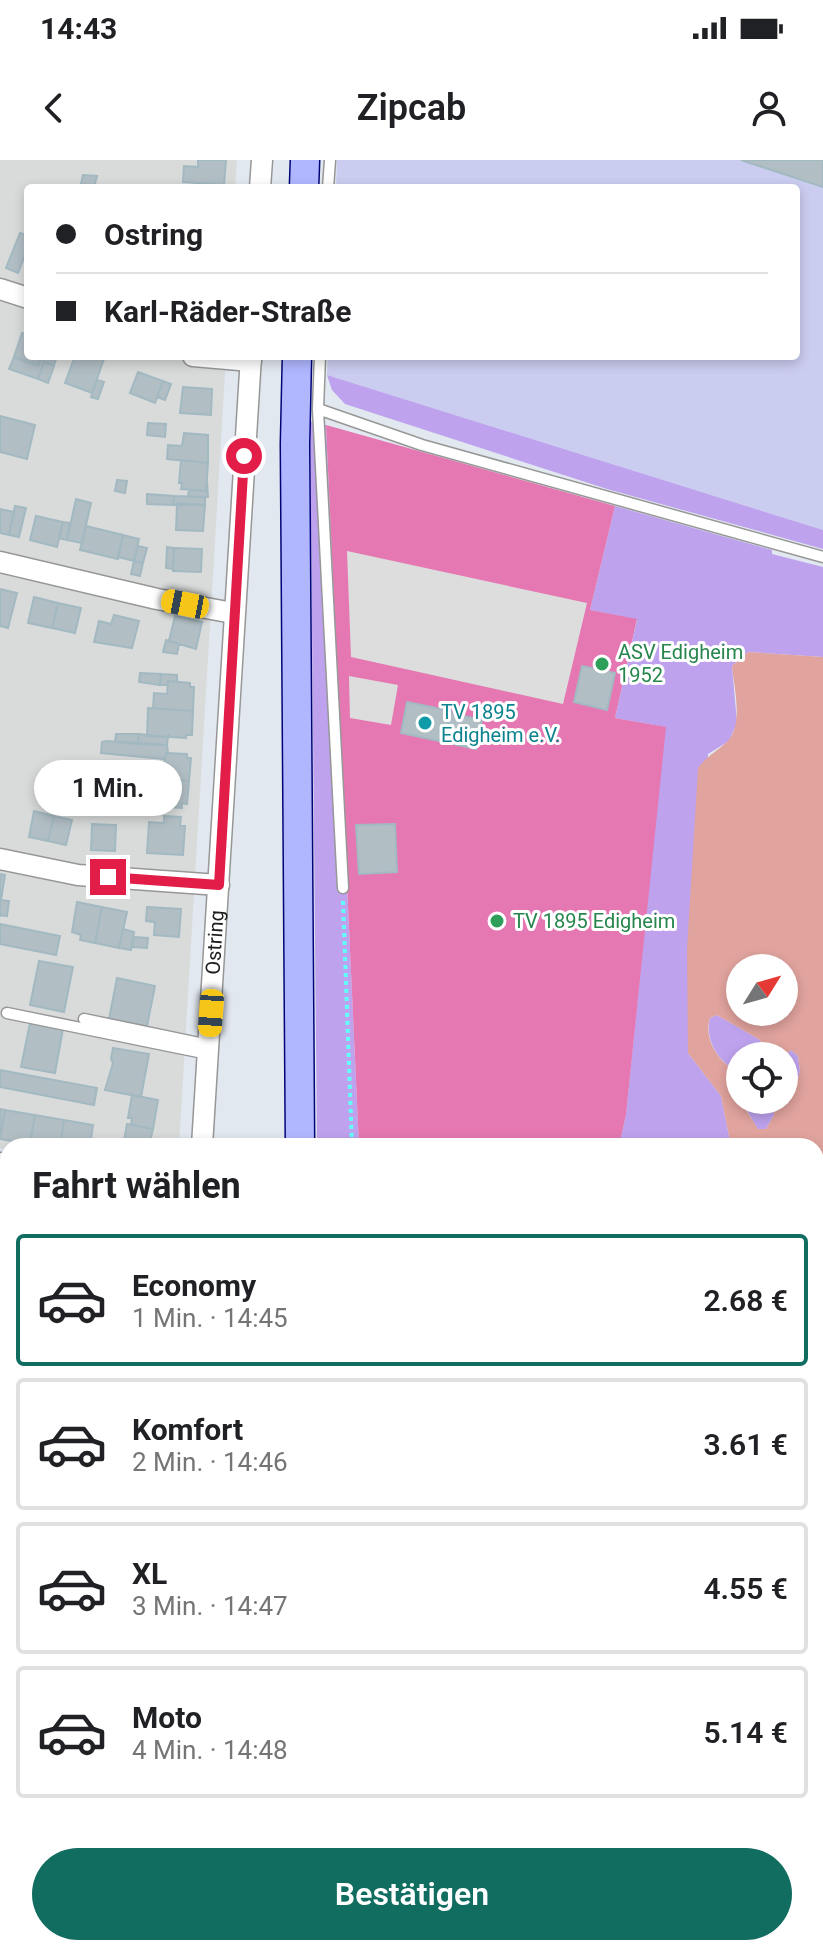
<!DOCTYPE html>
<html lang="de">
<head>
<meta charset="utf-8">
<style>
  :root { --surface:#fff; --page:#f6f6f6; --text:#202124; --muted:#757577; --line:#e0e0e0; --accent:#126d61 }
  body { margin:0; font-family:Roboto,sans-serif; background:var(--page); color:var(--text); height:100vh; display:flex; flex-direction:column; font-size:30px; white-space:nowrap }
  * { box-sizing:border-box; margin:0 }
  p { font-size:26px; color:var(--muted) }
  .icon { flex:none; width:44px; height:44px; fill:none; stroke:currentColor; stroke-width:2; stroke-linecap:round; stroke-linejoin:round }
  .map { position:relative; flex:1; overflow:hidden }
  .sheet { position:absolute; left:0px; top:978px; width:824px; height:818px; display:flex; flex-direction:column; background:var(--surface); border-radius:24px 24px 0 0; box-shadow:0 4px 12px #0003 }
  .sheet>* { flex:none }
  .banner { position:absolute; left:24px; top:24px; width:776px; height:176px; border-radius:8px; box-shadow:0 4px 12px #0003; display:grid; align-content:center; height:176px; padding:0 32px; background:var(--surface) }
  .needle { width:52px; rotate:53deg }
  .buttons { position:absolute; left:726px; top:794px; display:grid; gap:16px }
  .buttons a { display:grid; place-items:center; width:72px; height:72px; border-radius:50%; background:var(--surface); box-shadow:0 4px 12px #0003; font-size:40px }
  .end { position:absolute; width:36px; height:36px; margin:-18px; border:10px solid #e11d48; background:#fff; box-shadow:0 0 0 4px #fff }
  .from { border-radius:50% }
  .bubble { position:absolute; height:56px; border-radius:28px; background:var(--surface); box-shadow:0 4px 12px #0003; font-size:26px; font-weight:600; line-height:56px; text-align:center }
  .car { position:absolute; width:24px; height:48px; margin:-24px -12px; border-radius:10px; box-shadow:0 0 6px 2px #0007; background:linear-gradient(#f5c518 24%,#345 0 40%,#f5c518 0 76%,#345 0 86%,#f5c518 0) }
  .banner b { display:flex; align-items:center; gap:28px; height:76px; font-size:30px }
  .banner b+b { border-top:2px solid var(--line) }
  .banner i { width:20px; height:20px; background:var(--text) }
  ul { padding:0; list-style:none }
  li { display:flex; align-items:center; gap:24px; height:132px; margin:0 16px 12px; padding:0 16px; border:4px solid var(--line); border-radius:8px }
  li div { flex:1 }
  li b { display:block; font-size:30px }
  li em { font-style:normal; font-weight:600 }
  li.selected { border-color:var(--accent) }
  li>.icon { width:72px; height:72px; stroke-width:1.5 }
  h2 { padding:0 32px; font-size:36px; line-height:96px }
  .action { display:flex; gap:16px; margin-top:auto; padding:16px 32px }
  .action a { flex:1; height:92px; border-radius:48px; background:var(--accent); color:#fff; font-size:32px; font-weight:600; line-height:92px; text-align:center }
  .status { display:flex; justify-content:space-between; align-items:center; height:56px; padding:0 40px; background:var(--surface); direction:ltr }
  .status svg { height:22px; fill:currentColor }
  header { display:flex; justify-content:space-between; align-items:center; height:104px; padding:0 32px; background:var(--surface); font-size:36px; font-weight:600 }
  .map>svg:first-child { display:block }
  .residential { fill:#d9dbdb }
  .commercial { fill:#cff2ee }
  .farmland { fill:#cbcdf0 }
  .grass { fill:#bea2ee }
  .pitch { fill:#e578b2 }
  .parking { fill:#ddd }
  .water { fill:#e1a39e; fill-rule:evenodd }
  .building { fill:#b1bec4; stroke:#a3b9c2; stroke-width:2 }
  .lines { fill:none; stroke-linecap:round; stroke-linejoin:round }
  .lane-casing { stroke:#979797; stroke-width:13 }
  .street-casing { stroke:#979797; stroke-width:23 }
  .secondary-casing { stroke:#000477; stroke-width:31 }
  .path { stroke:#62fff9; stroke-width:4; stroke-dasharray:4 4; stroke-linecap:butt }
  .lane { stroke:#fff; stroke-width:10 }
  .street { stroke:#fff; stroke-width:20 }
  .secondary { stroke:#b0b7ff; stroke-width:28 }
  .rail-casing { stroke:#6b6b6b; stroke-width:9 }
  .rail { stroke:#fff; stroke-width:6; stroke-dasharray:18; stroke-linecap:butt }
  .route { stroke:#e11d48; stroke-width:10 }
  .leisure-dot { fill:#2e9e5b; stroke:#fff; stroke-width:3 }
  .culture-dot { fill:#0f9aa8; stroke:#fff; stroke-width:3 }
  .labels { text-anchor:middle; stroke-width:6; stroke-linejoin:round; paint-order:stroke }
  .leisure-label { font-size:20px; fill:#27864d; stroke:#fff; text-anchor:start }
  .culture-label { font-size:20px; fill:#0d838f; stroke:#fff; text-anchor:start }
  .street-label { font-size:20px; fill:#1d1d1d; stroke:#fff }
</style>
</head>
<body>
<div class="status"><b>14:43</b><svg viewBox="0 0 49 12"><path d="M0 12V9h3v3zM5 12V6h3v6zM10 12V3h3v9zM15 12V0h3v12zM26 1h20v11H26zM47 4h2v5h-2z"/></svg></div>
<header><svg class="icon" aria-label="back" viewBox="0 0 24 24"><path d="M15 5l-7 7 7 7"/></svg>Zipcab<svg class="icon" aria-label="person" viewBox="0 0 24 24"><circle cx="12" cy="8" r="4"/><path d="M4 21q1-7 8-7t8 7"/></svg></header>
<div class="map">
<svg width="823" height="1795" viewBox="0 0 823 1795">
  <rect width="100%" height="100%" fill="#e1e8ef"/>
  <!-- residential -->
  <path class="residential" d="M0 0H237L235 28H28V196H226L179 986H8V990L0 988Z
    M0 1280 8 1281V1788H132V1795H0Z"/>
  <!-- commercial -->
  <path class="commercial" d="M0 1161 8 1163V1281L0 1280Z"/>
  <!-- farmland -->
  <path class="farmland" d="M337 0H823V370L327 215 328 196H796V28H336Z"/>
  <!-- grass -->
  <path class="grass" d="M327 215 823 370V389L607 329 345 244 332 230Z
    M310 261 326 265 359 986H317Z
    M615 346 772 390V394L823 407V497L748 492 732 506 737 563 729 581 708 594 688 893 721 936 731 986H619L626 955 665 567 615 558 637 460 590 450Z
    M717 855 760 880 767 896H740V914C720 903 704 881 710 858Z
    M791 890 798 896 800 911 796 927 791 929 784 919V896Z
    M741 940H771L774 955 766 969 758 970Z
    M0 1016 8 1018V1138L0 1136Z
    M816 1185 823 1196V1325L816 1323Z
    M816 1335 823 1336V1795H242V1788H816Z"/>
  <!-- pitch -->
  <path class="pitch" d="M326 265 615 346 590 450 637 459 615 558 666 567 626 955 619 986H359Z"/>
  <!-- parking -->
  <path class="parking" d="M347 391 587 443 563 544 351 497Z
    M349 516 398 525 391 565 350 558Z
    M299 1788H340L339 1795H298Z"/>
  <!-- water -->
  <path class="water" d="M748 492 823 497V1196L816 1185V986H731L721 936 688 893 687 789 698 608C708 595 716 592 727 582 744 565 734 528 732 506ZM740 808H784V852H740ZM717 855 760 880 767 896H784L791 890 798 896 800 911 796 926 791 929 784 919V940H771L774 955 766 969H758L740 940V914C720 903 703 881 710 858Z"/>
  <!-- building -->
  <path class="building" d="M198 0H226L224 25 183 22 184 6 198 7Z
    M741 0H823V27Z
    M83 15 97 16 94 28H80Z
    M197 23 224 25V28H197Z
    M20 73 28 76V88L18 113 6 108Z
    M22 173 28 175V196H42L38 206 14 197Z
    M42 196H57L54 205 44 202 38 219 9 209 14 197 38 206Z
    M75 196H95L104 199 92 233 65 223Z
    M44 202 54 206 48 223 38 219Z
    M138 212 163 221 155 243 130 233Z
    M97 220 104 222 98 239 91 237Z
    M163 221 171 224 165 240 157 237Z
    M183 227 212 229 211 255 180 253Z
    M0 256 35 265 27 299 0 292Z
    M148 263 166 264 165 277 147 275Z
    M184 273 208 275V303L167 299 168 285 182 286Z
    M181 300 208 303 206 331 181 329 182 323H179Z
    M117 320 127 321 125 333 115 331Z
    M207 321 208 337H188L189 330 206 331Z
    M147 334 174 336 173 345 147 344Z
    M174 336 205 337V345H173Z
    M76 339 91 343 82 383 67 380Z
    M177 343 205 345 203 371 176 370Z
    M15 346 26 348 19 377 9 375Z
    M0 349 14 352 9 375 0 373Z
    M36 356 63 362 57 387 30 380Z
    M63 362 70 363 67 380 59 378Z
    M86 366 123 375 118 399 80 390Z
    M123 375 139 379 134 401 118 397Z
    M138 386 147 388 143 403 134 401Z
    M167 387 174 388 173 409 166 408Z
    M174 388 202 389 201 412 173 411Z
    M134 401 143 403 140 416 131 414Z
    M0 429 17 433 8 468 0 466Z
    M34 437 58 443 52 468 28 463Z
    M58 443 81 448 75 473 52 468Z
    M114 455 139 461 132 488 94 482 99 461 111 464Z
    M175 456 202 462 196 489 169 481Z
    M166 480 179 484 177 494 163 492Z
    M582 506 615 513 607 550 574 542Z
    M140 513 161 514 160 525 139 522Z
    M161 514 177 515V522L168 521V525H160Z
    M168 521 190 523V527H194L193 551 153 548 154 533 167 534Z
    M407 542 451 551 444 582 401 573Z
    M148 548 193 551 192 575H186V578L171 577 169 575V577L147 576Z
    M450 553 482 560 476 589 444 582Z
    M116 574H139L138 584 115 582Z
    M139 574 168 577 167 585 138 584Z
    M106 581 167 585 168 593 163 599 101 593 102 582Z
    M166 593 187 594V598H191L189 621 161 619Z
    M161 619 189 621 187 644 182 643V648L166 647 167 644 160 643Z
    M125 641 144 643V652L125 651Z
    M34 651 54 656 48 681 29 677Z
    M54 656 72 660 66 685 48 681Z
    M164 656 181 657 180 666H185L183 695 147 693 149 662 164 663Z
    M92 664 116 665 115 691 91 690Z
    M395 664 397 712 359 714 356 665Z
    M0 714 5 715 1 740 9 741 7 756 0 755V757Z
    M77 742 102 747 95 783 80 780 81 775 72 772Z
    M102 747 127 752 119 788 95 783Z
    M147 747 181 749 179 777 154 775 155 762 146 761Z
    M0 764 60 776 56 795 0 784Z
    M123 769 134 772 131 790 119 788Z
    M133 777 148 778 147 788 132 787Z
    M39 801 73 807 64 852 30 845Z
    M117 818 155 826 147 866 109 859Z
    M30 863 63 869 55 913 21 907Z
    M113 888 149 894 141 937 105 930 113 903 111 899Z
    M0 910 97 928 94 945 0 927Z
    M132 935 158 940 153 969 131 965 132 958H128Z
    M0 949 5 950 0 979Z
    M5 950 35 955 30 984 0 979Z
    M35 955 64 960 60 986 30 984Z
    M64 960 93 965 90 986H60Z
    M127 964 153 969 149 986H123Z
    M222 981 239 982 238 986H221Z
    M7 1180H8V1202L3 1197Z
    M0 1196 8 1202V1245L2 1272Z
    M0 1304H8L6 1334H0Z
    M0 1372H8V1397H0Z
    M817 1531 823 1532V1544L816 1543Z
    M0 1550 8 1552V1580L0 1579Z
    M816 1608 823 1609 821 1620H816Z
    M0 1648 8 1649V1674L0 1672Z
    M94 1788H120V1795H94Z"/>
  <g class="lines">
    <defs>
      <path id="lane" d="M328 28 330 0
        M320 196 318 249 343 728
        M318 249 422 285 823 397
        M7 853 208 894
        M84 859 209 885
        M280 1795 281 1788"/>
      <g id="street">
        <path d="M260 28 262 0"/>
        <path d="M0 129 28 138"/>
        <path d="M193 196 251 201"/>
        <path d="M0 402 157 439 233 453"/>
        <path d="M0 699 78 715 219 725"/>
        <path id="s1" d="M202 986 251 196"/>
        <path d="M0 1003 8 1005"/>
        <path d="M0 1347H8"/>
        <path d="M0 1604 8 1606"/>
        <path d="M155 1795V1788"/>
      </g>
      <path id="secondary" d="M304 28 305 0
        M297 196 295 284 300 986
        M228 1795 229 1788"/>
    </defs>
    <!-- lane casing -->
    <use href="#lane" class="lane-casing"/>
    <!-- street casing -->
    <use href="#street" class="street-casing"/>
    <!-- secondary casing -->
    <use href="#secondary" class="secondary-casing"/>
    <!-- path -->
    <path class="path" d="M343 741 352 986
      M816 1260 823 1261
      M816 1359 823 1361
      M816 1459 823 1460
      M816 1595 823 1596
      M816 1732 823 1733
      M359 1795 360 1788
      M553 1795 555 1788
      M658 1795 659 1788
      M741 1795 742 1788"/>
    <!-- lane -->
    <use href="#lane" class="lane"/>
    <!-- street -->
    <use href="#street" class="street"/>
    <!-- secondary -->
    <use href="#secondary" class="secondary"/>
    <defs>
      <path id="rail" d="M0 1142 8 1144
        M816 1330 823 1331"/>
    </defs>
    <!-- rail casing -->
    <use href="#rail" class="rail-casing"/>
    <!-- rail -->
    <use href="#rail" class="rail"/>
  </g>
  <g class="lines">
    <!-- route -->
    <path class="route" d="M108 717 219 725 244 296"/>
  </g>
  <!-- markers -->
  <g class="leisure-dot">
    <circle cx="602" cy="504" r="8"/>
    <circle cx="497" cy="761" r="8"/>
  </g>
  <circle class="culture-dot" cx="425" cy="563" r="8"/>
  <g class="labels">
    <!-- leisure labels -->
    <g class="leisure-label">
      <text x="618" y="499">ASV Edigheim<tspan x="618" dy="23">1952</tspan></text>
      <text x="513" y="768">TV 1895 Edigheim</text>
    </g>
    <!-- culture labels -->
    <g class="culture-label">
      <text x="441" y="559">TV 1895<tspan x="441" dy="23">Edigheim e.V.</tspan></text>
    </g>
    <!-- street labels -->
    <g class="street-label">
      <text dy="7" stroke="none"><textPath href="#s1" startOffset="204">Ostring</textPath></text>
    </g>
  </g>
</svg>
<div class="buttons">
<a><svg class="needle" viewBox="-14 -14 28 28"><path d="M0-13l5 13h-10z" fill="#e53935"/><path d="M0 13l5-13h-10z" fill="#757577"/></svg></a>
<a><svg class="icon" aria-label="locate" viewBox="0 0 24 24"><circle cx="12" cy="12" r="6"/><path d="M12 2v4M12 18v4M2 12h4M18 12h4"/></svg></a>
</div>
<i class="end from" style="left:244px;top:296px"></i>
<i class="end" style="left:108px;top:717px"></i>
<div class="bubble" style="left:34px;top:600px;width:148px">1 Min.</div>
<i class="car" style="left:185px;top:444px;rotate:281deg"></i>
<i class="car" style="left:211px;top:853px;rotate:184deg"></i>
<div class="banner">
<b><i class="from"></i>Ostring</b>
<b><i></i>Karl-Räder-Straße</b>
</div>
<section class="sheet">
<h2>Fahrt wählen</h2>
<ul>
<li class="selected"><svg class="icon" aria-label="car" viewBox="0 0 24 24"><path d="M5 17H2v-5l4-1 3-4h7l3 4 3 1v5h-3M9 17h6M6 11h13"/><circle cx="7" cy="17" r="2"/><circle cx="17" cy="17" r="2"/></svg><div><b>Economy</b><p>1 Min. · 14:45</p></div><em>2.68 €</em></li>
<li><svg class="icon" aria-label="car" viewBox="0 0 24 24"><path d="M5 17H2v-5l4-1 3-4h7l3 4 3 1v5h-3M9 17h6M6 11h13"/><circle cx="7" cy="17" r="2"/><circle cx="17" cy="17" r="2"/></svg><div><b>Komfort</b><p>2 Min. · 14:46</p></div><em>3.61 €</em></li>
<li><svg class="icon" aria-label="car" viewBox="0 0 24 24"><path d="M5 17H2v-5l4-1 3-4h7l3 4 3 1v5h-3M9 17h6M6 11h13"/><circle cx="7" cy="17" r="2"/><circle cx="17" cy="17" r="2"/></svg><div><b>XL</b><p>3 Min. · 14:47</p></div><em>4.55 €</em></li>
<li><svg class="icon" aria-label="car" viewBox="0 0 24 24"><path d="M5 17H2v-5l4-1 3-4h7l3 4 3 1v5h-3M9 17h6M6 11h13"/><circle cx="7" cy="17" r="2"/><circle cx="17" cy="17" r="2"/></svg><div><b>Moto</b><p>4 Min. · 14:48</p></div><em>5.14 €</em></li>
</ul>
<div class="action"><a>Bestätigen</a></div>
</section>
</div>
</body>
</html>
